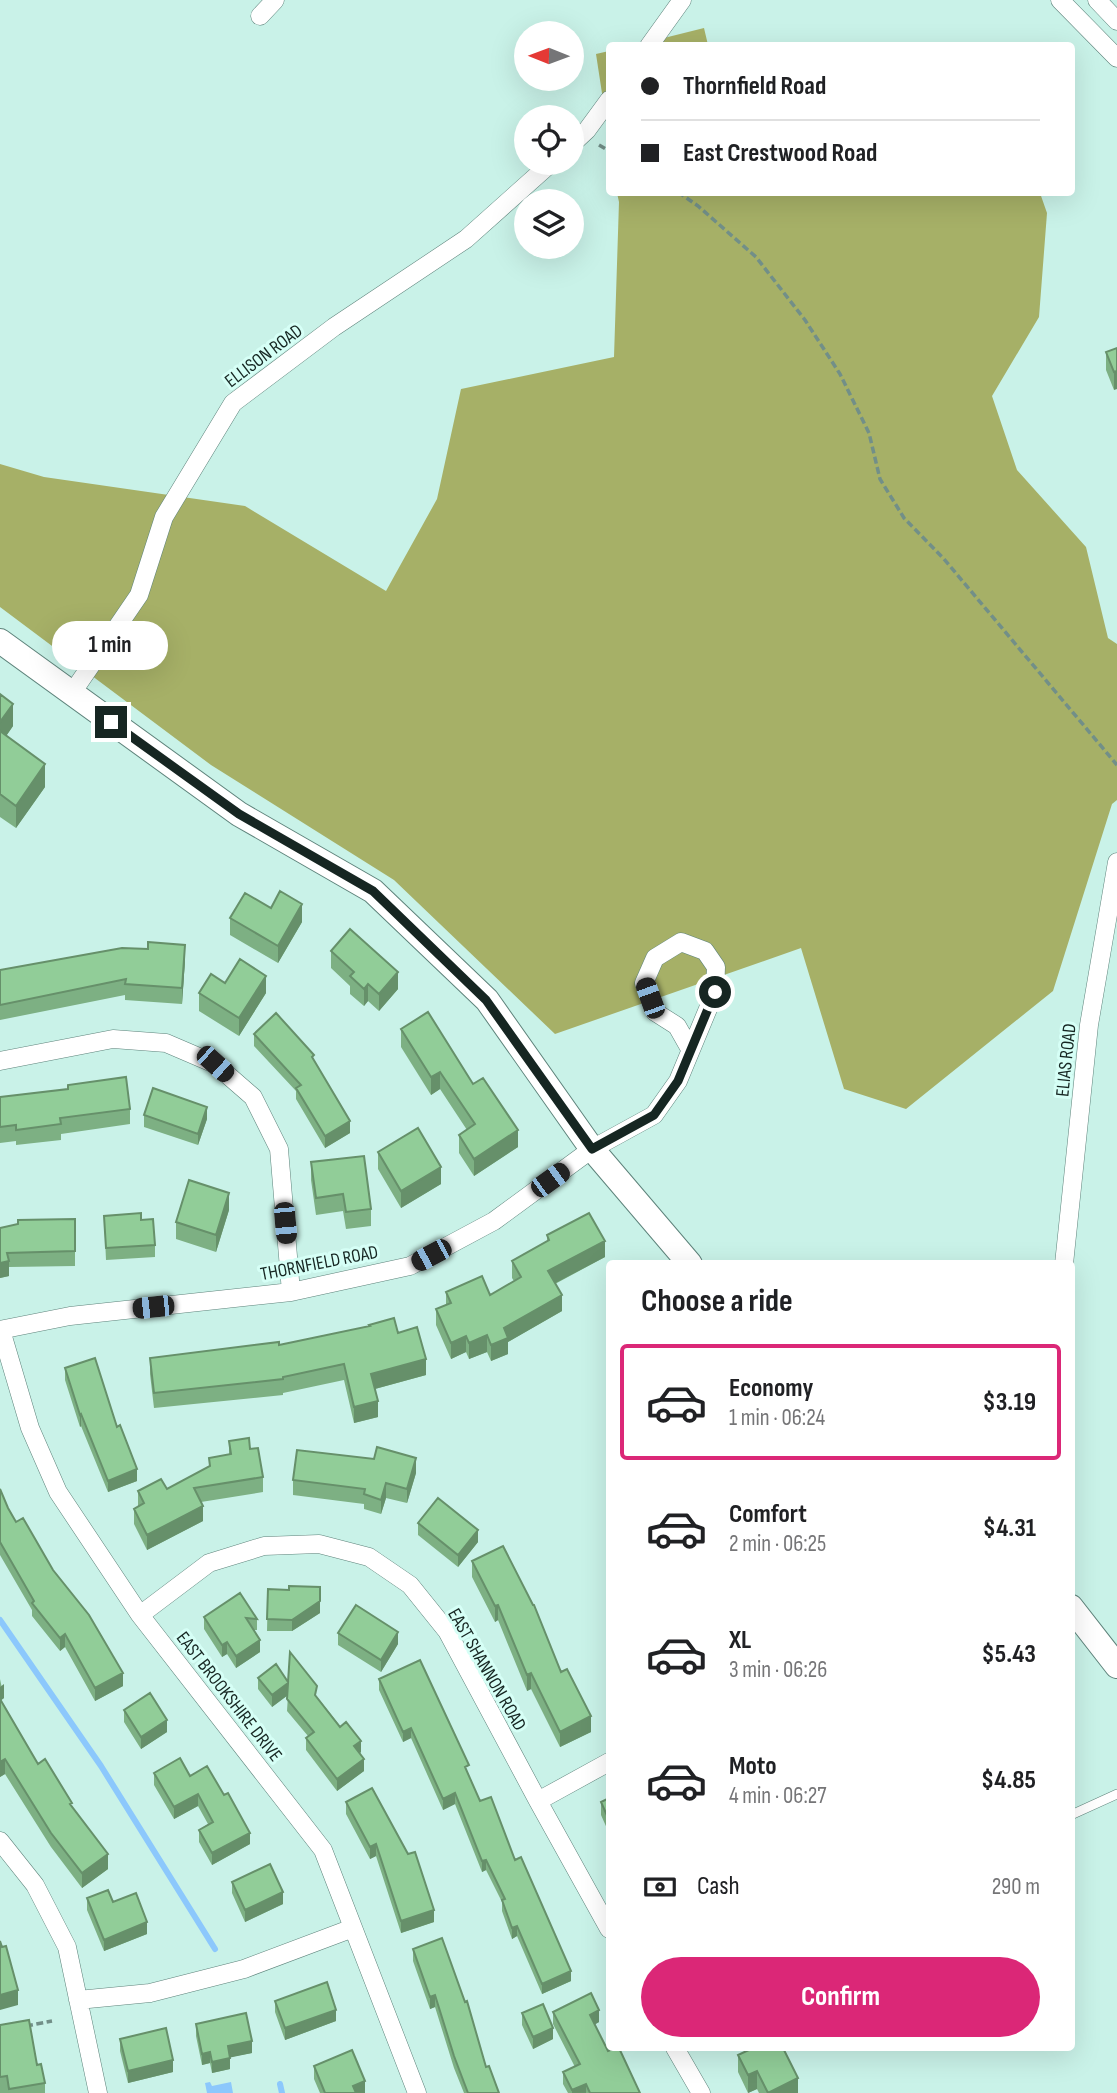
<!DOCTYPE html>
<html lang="en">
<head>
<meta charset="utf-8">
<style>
  :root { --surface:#fff; --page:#f2f2f2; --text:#202124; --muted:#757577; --line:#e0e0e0; --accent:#db2777 }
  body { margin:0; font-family:"Sofia Sans Condensed",sans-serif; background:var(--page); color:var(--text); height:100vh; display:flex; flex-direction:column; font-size:26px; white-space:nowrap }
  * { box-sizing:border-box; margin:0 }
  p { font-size:23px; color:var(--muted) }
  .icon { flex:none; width:38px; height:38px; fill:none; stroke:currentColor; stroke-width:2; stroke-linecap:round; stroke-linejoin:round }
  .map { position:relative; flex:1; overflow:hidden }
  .sheet { position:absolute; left:606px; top:1260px; width:469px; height:791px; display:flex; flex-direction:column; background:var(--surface); border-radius:7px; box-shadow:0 7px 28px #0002 }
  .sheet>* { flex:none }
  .banner { position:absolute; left:606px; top:42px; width:469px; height:154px; border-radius:7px; box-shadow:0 7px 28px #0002; display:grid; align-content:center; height:154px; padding:0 35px; background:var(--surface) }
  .needle { width:46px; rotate:271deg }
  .fabs { position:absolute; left:514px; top:21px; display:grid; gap:14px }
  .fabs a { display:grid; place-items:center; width:70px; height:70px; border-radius:50%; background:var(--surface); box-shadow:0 7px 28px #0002; font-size:35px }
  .end { position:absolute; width:32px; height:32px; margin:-16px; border:9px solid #162622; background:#fff; box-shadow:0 0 0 4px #fff }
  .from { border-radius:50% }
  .bubble { position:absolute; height:49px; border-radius:24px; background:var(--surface); box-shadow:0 7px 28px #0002; font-size:23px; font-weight:700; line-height:49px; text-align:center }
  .car { position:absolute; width:21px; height:42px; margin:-21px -10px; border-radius:9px; box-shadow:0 0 5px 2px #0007; background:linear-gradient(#222 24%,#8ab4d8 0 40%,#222 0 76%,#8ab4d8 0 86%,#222 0) }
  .banner b { display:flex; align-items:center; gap:24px; height:66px; font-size:26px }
  .banner b+b { border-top:2px solid var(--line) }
  .banner i { width:18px; height:18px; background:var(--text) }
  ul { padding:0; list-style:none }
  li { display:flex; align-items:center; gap:21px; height:116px; margin:0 14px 10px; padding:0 21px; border:4px solid transparent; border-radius:7px }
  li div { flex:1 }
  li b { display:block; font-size:26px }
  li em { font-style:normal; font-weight:700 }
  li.current { border-color:var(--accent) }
  li>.icon { width:63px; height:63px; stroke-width:1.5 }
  h2 { padding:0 35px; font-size:32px; line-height:84px }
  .pay { display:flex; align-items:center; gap:18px; height:77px; padding:0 35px; font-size:26px }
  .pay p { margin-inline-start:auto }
  .primary-button { display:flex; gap:14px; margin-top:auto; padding:14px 35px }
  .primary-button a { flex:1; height:80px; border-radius:42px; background:var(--accent); color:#fff; font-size:28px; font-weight:700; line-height:80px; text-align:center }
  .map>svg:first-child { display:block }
  .forest { fill:#a6b067 }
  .water { fill:#8cc8fc }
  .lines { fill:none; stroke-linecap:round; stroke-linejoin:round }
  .stream { stroke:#8cc8fc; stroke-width:6 }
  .lane-casing { stroke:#5e837b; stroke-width:10 }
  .street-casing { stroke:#5e837b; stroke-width:19 }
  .secondary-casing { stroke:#5e837b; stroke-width:26 }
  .path { stroke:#728f88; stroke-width:3.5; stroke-dasharray:7 3.5; stroke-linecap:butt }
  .lane { stroke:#fff; stroke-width:9 }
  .street { stroke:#fff; stroke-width:18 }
  .secondary { stroke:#fff; stroke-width:24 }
  .wall { fill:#7db083 }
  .shaded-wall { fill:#66906a }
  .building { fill:#91cd98; stroke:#66906a; stroke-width:2 }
  .route { stroke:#162622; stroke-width:9 }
  .labels { text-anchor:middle; stroke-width:6; stroke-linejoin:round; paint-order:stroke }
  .street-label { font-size:19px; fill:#162622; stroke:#d6fff6 }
</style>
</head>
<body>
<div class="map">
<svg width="1117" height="2093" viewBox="0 0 1117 2093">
  <rect width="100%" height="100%" fill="#c9f2e8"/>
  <!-- forest -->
  <path class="forest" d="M704 28 708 45 632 46Z
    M609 51V139L596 54Z
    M617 193H1040L1047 213 1039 317 992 396 1017 470 1086 547 1108 638 1117 644V800L1112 804 1053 991 906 1109 844 1089 801 948 555 1034 394 880 211 765 0 607V464L44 477 245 506 386 591 437 499 461 389 614 357 619 202Z"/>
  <!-- water -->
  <path class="water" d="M210 2082 212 2086 231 2082 233 2093H207L205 2083Z"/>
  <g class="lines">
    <!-- stream -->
    <path class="stream" d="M0 1620 101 1766 215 1949
      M280 2084 282 2093"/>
    <defs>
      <path id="lane" d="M1071 1815 1117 1794"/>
      <path id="street" d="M1060 0 1117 58
        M1097 0 1117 21
        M260 16 275 0
        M649 46 682 0
        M572 144 587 130 609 100
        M72 693 139 595 164 517 233 403 334 327 466 239 551 163
        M0 1061 113 1039 166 1043 215 1064 253 1097 279 1149 291 1292
        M1064 1264 1089 1025 1117 862
        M0 1330 70 1316 291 1292 410 1266 494 1221 592 1149 654 1115 678 1081 715 992 716 967 705 951 681 942 655 958 644 983 655 1012 677 1026 690 1049
        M1 1330 30 1428 58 1492 140 1615 323 1850 417 2093
        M140 1615 209 1563 264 1546 319 1544 369 1557 410 1585 447 1631 538 1801 609 1929
        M538 1801 609 1762
        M0 1841 35 1885 67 1947 98 2093
        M78 2000 150 1993 244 1969 353 1928
        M675 2048 701 2093"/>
      <path id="secondary" d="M0 641 239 814 373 891 487 1000 592 1149 690 1264
        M1071 1607 1117 1666"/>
    </defs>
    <!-- lane casing -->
    <use href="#lane" class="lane-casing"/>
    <!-- street casing -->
    <use href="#street" class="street-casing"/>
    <!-- secondary casing -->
    <use href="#secondary" class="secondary-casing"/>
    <!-- path -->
    <path class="path" d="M599 145 609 151
      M678 192 698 206 756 257 805 320 840 374 869 433 880 479 904 518 944 559 1117 765
      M26 2026 52 2021"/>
    <!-- lane -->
    <use href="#lane" class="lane"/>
    <!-- street -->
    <use href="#street" class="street"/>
    <!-- secondary -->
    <use href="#secondary" class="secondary"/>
  </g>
  <!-- wall -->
  <path class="wall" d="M1117 348 1114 390 1106 370V352Z
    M0 694 13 726 6 736 45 787 16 828 0 817Z
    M271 908 302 922 278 963 230 935V918Z
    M331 951 398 989 379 1011 368 1001 364 1006 350 994V986L331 968Z
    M185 960 182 1004 125 1000V995L0 1020V970Z
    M225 983 266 993 239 1036 199 1011V993Z
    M401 1029 473 1084 518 1147 474 1176 459 1153V1135L467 1130 440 1089 431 1095 401 1047Z
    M254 1034 314 1062 350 1133 325 1148 296 1099V1091L254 1046Z
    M0 1097 130 1109V1124L61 1134V1140L16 1145V1141L0 1143Z
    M144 1115 207 1119 198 1145 144 1127Z
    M378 1152 441 1184 401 1208 378 1169Z
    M311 1162 371 1209V1226L346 1229 343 1211 316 1215 311 1180Z
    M229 1210 216 1252 176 1239V1222Z
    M104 1216 141 1220 155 1245V1257L106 1260Z
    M75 1219V1266L9 1267V1276L0 1278V1228Z
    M547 1235 605 1257 555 1284 562 1311 508 1342V1354L491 1361 487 1352 469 1359 466 1352 451 1359 436 1325V1309L446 1305V1292L490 1295 514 1281 512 1278V1261L547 1241Z
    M398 1333 426 1375 375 1389 378 1417 354 1423 344 1380 283 1393V1395L154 1408 150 1374V1358Z
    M65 1368 117 1427 137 1481 108 1492 81 1426 80 1427 65 1380Z
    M229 1441 250 1449 263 1477V1492L201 1502 203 1521 147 1550 134 1524V1509L138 1507V1491L167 1489 209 1467V1458L229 1454Z
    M416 1473 407 1503 386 1498 381 1514 364 1509V1504L293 1495V1480Z
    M0 1489 8 1508 16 1522 123 1686 95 1701 65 1647 60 1651 32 1616V1610L0 1555Z
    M418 1523 478 1542 458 1567 418 1535Z
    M472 1561 561 1672 591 1732 560 1747 531 1689 527 1691 498 1620 495 1622 472 1577Z
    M268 1589 320 1613 292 1631H267Z
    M204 1617 257 1619V1630H254L260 1652 236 1668 227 1654 222 1657 204 1629Z
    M338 1633 398 1644 381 1672 338 1645Z
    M258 1678 288 1682 317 1697 361 1752 360 1753 364 1771 337 1791 306 1750V1738L308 1736 287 1711 288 1695 272 1707 258 1689Z
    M0 1679 4 1698 1 1700 38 1764 72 1806 108 1869 82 1888 51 1847 5 1774 0 1777Z
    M379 1679 468 1775 480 1801 515 1860 571 1981 542 1994 517 1936 512 1939 502 1911V1902L486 1870 482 1872 455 1804 443 1810 411 1738 403 1742 379 1690Z
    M124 1710 167 1732 141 1749 124 1722Z
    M154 1773 190 1776 250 1844 212 1865 199 1842V1830L208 1824 198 1806 174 1819 154 1785Z
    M609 1798V1833L601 1815V1802Z
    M346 1802 434 1922 401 1933 376 1856 370 1859 346 1814Z
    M232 1882 283 1904 245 1922 232 1893Z
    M87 1898 113 1902 147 1934 104 1951 87 1910Z
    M413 1949 486 2067 499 2093H464L454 2068 435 2007 430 2009 413 1961Z
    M275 2001 336 2021 285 2040 275 2012Z
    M553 2012 599 2022 594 2025 608 2051 640 2093H568L563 2084V2072L575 2067 553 2024Z
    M522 2013 553 2039 533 2049 522 2025Z
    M196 2024 252 2053 230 2057V2069L212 2073 210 2063 202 2065 196 2036Z
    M0 2025 37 2065 45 2083V2093H0Z
    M120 2039 173 2072 128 2083 120 2051Z
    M738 2055 798 2093H759L757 2089 748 2093 738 2072Z
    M314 2066 365 2093H320L314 2079Z"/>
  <!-- shaded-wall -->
  <path class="shaded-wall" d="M1117 371V389L1114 390V372Z
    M13 704V726L0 745V722Z
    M45 764V787L16 828V806Z
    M302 904V922L278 963V946Z
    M185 945V960L182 1004V988Z
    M398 972V989L379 1011V994Z
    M266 976V993L239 1036V1018Z
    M368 984V1001L364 1006V989Z
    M440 1072V1089L431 1095V1077Z
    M207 1107V1119L198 1145V1134Z
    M350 1121V1133L325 1148V1136Z
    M518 1130V1147L474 1176V1159Z
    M441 1167V1184L401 1208V1191Z
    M229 1193V1210L216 1252V1235Z
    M605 1241V1257L548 1287V1271Z
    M9 1261V1276L0 1278V1263Z
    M562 1295V1311L508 1342V1354L491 1361V1345L504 1328Z
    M487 1335V1352L469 1359V1343Z
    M466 1336V1352L451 1359V1343Z
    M426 1359V1375L371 1390V1374Z
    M378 1401V1417L354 1423V1407Z
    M81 1414V1426L80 1427V1415Z
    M416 1458V1473L407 1503V1489Z
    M137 1469V1481L108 1492V1481Z
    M386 1483V1498L381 1514V1500Z
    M203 1506V1521L147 1550V1535Z
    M478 1530V1542L458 1567V1555Z
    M320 1587V1613L292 1631V1620Z
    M498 1605V1620L495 1622V1606Z
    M398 1632V1644L381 1672V1660Z
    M65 1634V1647L60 1651V1638Z
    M260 1640V1652L236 1668V1656Z
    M227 1642V1654L222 1657V1645Z
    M123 1673V1686L95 1701V1688Z
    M531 1673V1689L527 1691V1675Z
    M288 1683V1695L272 1707V1695Z
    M4 1684V1698L0 1701V1687Z
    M591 1716V1732L560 1747V1732Z
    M167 1720V1732L141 1749V1737Z
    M411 1728V1738L403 1742V1732Z
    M361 1741V1752L354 1758V1746Z
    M5 1759V1774L0 1777V1762Z
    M364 1759V1771L337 1791V1779Z
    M455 1793V1804L443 1810V1799Z
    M198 1794V1806L174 1819V1807Z
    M250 1833V1844L212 1865V1853Z
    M376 1844V1856L370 1859V1847Z
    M108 1854V1869L82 1888V1873Z
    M486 1860V1870L482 1872V1861Z
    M283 1892V1904L245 1922V1910Z
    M434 1910V1922L401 1933V1921Z
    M147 1922V1934L104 1951V1940Z
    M517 1926V1936L512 1939V1928Z
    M571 1971V1981L542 1994V1984Z
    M18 1990V2005L0 2010V1995Z
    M435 1995V2007L430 2009V1997Z
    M336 2010V2021L285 2040V2028Z
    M599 2010V2022L590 2027V2015Z
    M553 2028V2039L533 2049V2037Z
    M252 2041V2053L228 2058V2046Z
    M210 2052V2063L202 2065V2054Z
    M230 2058V2069L212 2073V2062Z
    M173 2060V2072L128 2083V2071Z
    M757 2071V2089L748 2093V2075Z
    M798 2078V2093H769Z
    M365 2081V2093H353V2086Z
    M586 2084V2093H572V2090Z"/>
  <!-- building -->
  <path class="building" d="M1117 348V371L1114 372 1106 352Z
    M0 694 13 704 0 722Z
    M0 731 45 764 16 806 0 794Z
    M280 891 302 904 278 946 230 918 245 893 271 908Z
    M350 929 398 972 379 994 368 984 364 989 350 976 354 972 331 951Z
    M148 942 185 945 182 988 125 984 126 979 0 1005V970L122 948 148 949Z
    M240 959 266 976 239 1018 199 993 211 974 225 983Z
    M428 1012 473 1084 483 1078 518 1130 474 1159 459 1135 475 1124 440 1072 431 1077 401 1029Z
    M276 1013 314 1055 312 1057 350 1121 325 1136 296 1088 301 1085 254 1034Z
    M126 1077 130 1109 60 1118 61 1124 16 1130V1125L0 1127V1097L68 1089V1085Z
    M153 1088 207 1107 198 1134 144 1115Z
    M418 1128 441 1167 401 1191 378 1152Z
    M364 1156 371 1209 346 1212 343 1194 316 1198 311 1162Z
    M189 1180 229 1193 216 1235 176 1222Z
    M141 1213V1220L153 1219 155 1245 106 1248 104 1216Z
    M589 1213 605 1241 548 1271 562 1295 504 1328 508 1338 491 1345 487 1335 469 1343 466 1336 451 1343 436 1309 451 1303 446 1292 482 1276 490 1295 521 1277 512 1261 549 1240 547 1235Z
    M75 1219V1251L7 1253 9 1261 0 1263V1228L18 1224V1220Z
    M394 1318 398 1333 417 1327 426 1359 371 1374 378 1401 354 1407 344 1364 283 1377V1379L154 1393 150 1358 279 1342V1345L370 1326 369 1325Z
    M95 1358 117 1427 120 1425 137 1469 108 1481 81 1414 80 1415 65 1368Z
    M249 1438 250 1449 258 1448 263 1477 194 1488 203 1506 147 1535 134 1509 144 1503 138 1491 161 1479 167 1489 210 1466 209 1458 231 1454 229 1441Z
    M377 1447 416 1458 407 1489 386 1483 381 1500 364 1494 365 1489 293 1480 297 1450 374 1459Z
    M0 1489 8 1508 16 1522 23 1518 53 1570 89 1615 123 1673 95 1688 65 1634 60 1638 32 1603 34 1601 0 1542Z
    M438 1498 478 1530 458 1555 418 1523Z
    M503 1546 533 1605H534L561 1672 567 1669 591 1716 560 1732 531 1673 527 1675 498 1605 495 1606 472 1561Z
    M289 1586 320 1587V1601L292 1620 267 1619 268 1589 289 1590Z
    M240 1593 257 1619 246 1618 260 1640 236 1656 227 1642 222 1645 204 1617Z
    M356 1605 398 1632 381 1660 338 1633Z
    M290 1652 317 1686 315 1695 340 1727 346 1722 361 1741 354 1746 364 1759 337 1779 306 1738 314 1732 287 1699 288 1683 272 1695 258 1678 276 1664 288 1682Z
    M420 1660 469 1765 465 1767 480 1801 491 1797 515 1860 521 1857 571 1971 542 1984 517 1926 512 1928 502 1900 505 1899 486 1860 482 1861 455 1793 443 1799 411 1728 403 1732 379 1679Z
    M150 1693 167 1720 141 1737 124 1710Z
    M0 1699 38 1764 45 1759 72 1803 70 1804 108 1854 82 1873 51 1833 5 1759 0 1762Z
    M180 1758 190 1776 207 1766 224 1795 228 1793 250 1833 212 1853 199 1830 213 1822 198 1794 174 1807 154 1773Z
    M372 1788 408 1854 415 1852 434 1910 401 1921 376 1844 370 1847 346 1802Z
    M609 1798V1820L601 1802Z
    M270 1864 283 1892 245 1910 232 1882Z
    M108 1890 113 1902 136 1893 147 1922 104 1940 87 1898Z
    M442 1938 465 2002 467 2001 486 2067 489 2066 499 2093H468L454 2056 435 1995 430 1997 413 1949Z
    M0 1941 2 1947 6 1946 18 1990 0 1995Z
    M327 1982 336 2010 285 2028 275 2001Z
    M591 1993 599 2010 590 2015 608 2051 616 2048H619L640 2093H590L586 2084 572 2090 563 2072 580 2064 553 2012Z
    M543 2004 553 2028 533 2037 522 2013Z
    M246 2013 252 2041 228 2046 230 2058 212 2062 210 2052 202 2054 196 2024Z
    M29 2020 37 2065 41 2064 45 2083 9 2089 7 2076 0 2077V2025Z
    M166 2028 173 2060 128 2071 120 2039Z
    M753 2048H783L798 2078 768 2093 757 2071 748 2075 738 2055Z
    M352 2050 365 2081 353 2086 356 2093H325L314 2066Z"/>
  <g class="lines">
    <!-- route -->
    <path class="route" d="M111 722 239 814 373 891 486 1000 592 1149 654 1115 678 1081 715 992"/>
  </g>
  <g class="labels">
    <!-- street labels -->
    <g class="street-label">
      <text transform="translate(263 355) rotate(-37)" y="7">ELLISON ROAD</text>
      <text transform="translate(1065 1060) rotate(-84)" y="7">ELIAS ROAD</text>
      <text transform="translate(319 1262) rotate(-11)" y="7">THORNFIELD ROAD</text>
      <text transform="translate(488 1669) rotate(60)" y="7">EAST SHANNON ROAD</text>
      <text transform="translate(230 1696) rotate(52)" y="7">EAST BROOKSHIRE DRIVE</text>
    </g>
  </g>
</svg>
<div class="fabs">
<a><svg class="needle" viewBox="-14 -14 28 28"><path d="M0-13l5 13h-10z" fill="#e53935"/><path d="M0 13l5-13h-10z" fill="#757577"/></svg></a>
<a><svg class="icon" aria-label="locate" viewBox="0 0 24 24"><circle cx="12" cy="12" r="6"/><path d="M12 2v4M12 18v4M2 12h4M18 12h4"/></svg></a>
<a><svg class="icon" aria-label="layers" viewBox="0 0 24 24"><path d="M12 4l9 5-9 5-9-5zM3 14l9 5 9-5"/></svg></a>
</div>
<i class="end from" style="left:715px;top:992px"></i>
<i class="end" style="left:111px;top:722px"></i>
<div class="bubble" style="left:52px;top:621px;width:116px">1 min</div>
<i class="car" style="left:650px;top:998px;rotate:340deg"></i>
<i class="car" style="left:215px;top:1064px;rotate:132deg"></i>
<i class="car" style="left:550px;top:1180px;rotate:54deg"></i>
<i class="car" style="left:285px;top:1223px;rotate:175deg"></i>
<i class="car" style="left:431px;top:1255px;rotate:242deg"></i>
<i class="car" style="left:153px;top:1307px;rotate:264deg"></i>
<div class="banner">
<b><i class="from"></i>Thornfield Road</b>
<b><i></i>East Crestwood Road</b>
</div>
<section class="sheet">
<h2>Choose a ride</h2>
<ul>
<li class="current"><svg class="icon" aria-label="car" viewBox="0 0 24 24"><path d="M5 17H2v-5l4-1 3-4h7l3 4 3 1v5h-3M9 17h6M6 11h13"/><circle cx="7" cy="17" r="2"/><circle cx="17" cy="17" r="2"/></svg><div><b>Economy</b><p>1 min · 06:24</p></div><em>$3.19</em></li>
<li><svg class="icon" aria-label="car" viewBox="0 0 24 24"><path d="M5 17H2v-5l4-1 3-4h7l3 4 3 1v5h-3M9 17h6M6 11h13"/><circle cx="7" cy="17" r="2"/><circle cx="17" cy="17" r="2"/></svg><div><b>Comfort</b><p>2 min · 06:25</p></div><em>$4.31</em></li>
<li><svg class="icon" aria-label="car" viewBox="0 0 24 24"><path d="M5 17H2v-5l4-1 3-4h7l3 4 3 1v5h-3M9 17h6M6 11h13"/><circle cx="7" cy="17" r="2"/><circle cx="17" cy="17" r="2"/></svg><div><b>XL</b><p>3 min · 06:26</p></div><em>$5.43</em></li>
<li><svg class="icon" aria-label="car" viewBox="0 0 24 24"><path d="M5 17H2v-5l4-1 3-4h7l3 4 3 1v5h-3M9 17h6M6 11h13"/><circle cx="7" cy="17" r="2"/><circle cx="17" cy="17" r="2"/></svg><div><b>Moto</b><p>4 min · 06:27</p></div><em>$4.85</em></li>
</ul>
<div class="pay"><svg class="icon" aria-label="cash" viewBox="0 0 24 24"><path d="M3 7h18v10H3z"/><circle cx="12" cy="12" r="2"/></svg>Cash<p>290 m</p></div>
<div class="primary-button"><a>Confirm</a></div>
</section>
</div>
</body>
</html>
